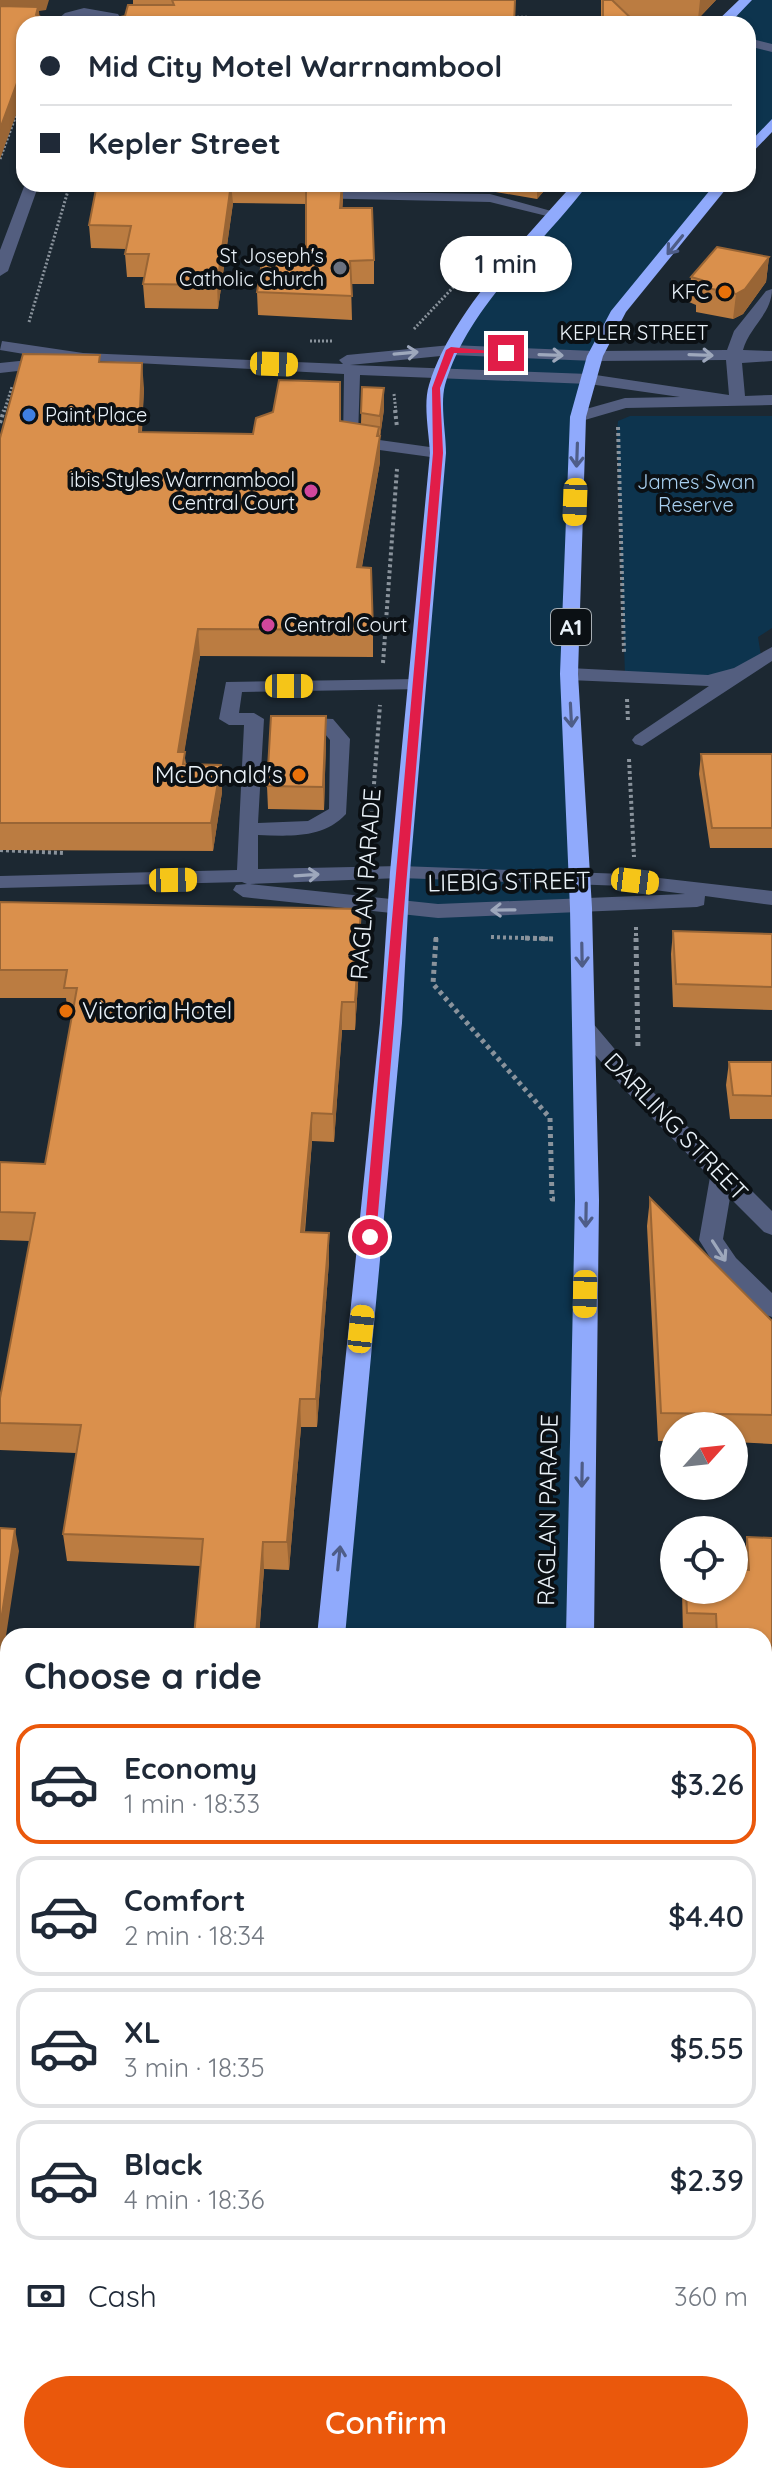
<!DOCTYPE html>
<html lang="en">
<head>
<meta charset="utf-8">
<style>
  :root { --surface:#fff; --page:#f2f2f3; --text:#1f2937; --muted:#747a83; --line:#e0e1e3; --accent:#ea580c }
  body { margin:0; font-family:Quicksand,sans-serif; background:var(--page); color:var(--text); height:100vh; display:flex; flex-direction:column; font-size:30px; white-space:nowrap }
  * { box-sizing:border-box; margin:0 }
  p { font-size:26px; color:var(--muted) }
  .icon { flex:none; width:44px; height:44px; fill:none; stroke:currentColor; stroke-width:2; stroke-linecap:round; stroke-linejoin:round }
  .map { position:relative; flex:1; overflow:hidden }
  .panel { position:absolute; left:0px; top:1628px; width:772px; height:856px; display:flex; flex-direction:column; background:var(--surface); border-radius:24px 24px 0 0; box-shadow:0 2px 6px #0004 }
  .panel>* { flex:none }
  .guide { position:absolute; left:16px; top:16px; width:740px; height:176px; border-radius:24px; box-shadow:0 2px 6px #0004; display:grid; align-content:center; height:176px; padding:0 24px; background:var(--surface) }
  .needle { width:52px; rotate:63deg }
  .fabs { position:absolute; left:660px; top:1412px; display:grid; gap:16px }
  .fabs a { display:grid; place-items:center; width:88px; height:88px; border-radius:50%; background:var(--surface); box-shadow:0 2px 6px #0004; font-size:40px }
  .end { position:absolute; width:36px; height:36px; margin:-18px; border:10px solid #e11d48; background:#fff; box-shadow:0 0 0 4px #fff }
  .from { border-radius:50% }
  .bubble { position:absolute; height:56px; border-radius:28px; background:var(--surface); box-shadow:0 2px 6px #0004; font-size:26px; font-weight:600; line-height:56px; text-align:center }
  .car { position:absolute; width:24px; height:48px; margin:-24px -12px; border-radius:10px; box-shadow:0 0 6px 2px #0007; background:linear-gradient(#f5c518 24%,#345 0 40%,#f5c518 0 76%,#345 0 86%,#f5c518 0) }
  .guide b { display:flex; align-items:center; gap:28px; height:76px; font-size:30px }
  .guide b+b { border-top:2px solid var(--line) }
  .guide i { width:20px; height:20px; background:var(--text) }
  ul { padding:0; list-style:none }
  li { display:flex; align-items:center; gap:24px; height:120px; margin:0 16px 12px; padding:0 8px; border:4px solid var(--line); border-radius:24px }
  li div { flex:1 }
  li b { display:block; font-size:30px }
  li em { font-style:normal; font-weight:600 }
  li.on { border-color:var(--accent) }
  li>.icon { width:72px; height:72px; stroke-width:1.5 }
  h2 { padding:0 24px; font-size:36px; line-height:96px }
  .pay { display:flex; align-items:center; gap:20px; height:88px; padding:0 24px; font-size:30px }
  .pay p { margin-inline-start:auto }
  .action { display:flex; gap:16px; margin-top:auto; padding:16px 24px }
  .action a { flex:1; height:92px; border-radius:48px; background:var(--accent); color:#fff; font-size:32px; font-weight:600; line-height:92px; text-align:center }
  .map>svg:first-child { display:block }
  .green { fill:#0d344e }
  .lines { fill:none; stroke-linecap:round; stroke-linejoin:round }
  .path-far3 { stroke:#8a939c; stroke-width:3; stroke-dasharray:2 2; stroke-linecap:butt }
  .path-far2 { stroke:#8a939c; stroke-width:4; stroke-dasharray:3 3; stroke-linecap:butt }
  .path-far1 { stroke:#8a939c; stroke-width:5; stroke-dasharray:4 4; stroke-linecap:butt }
  .path { stroke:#8a939c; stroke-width:6; stroke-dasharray:5 5; stroke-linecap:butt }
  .minor { fill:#535e7f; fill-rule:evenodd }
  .major { fill:#7f94d9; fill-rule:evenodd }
  .highway { fill:#90aafc; fill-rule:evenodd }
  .wall { fill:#bb7c41 }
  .shaded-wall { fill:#996535 }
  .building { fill:#da904c; stroke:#996535; stroke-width:2 }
  .oneway { stroke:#4e5d88 }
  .oneway2 { stroke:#9ea8bc }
  .route { fill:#e11d48 }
  .worship-dot { fill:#6b7280; stroke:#0b1014; stroke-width:3 }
  .food-dot { fill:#e8710a; stroke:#0b1014; stroke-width:3 }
  .shop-dot { fill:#3f7fe0; stroke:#0b1014; stroke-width:3 }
  .hotel-dot { fill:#d1479c; stroke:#0b1014; stroke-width:3 }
  .labels { text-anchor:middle; stroke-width:8; stroke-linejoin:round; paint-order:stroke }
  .far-poi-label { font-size:20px; fill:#eaf2f9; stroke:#0b1014; text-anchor:end }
  .far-street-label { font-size:20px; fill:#eaf2f9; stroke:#0b1014 }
  .far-park-label { font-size:20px; fill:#a8cfef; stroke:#0b1014 }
  .shield { fill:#0b1014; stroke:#a7aeb4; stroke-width:2 }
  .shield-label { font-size:22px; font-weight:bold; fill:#eaf2f9 }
  .poi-label { font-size:24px; fill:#eaf2f9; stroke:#0b1014; text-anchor:end }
  .street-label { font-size:24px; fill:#eaf2f9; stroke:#0b1014 }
</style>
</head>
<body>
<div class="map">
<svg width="772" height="2484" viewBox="0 0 772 2484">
  <rect width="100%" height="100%" fill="#1c2832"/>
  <!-- green -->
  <path class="green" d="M746 0H772V123L748 153V24H721Z
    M581 184H723L619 311 582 399 569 674 579 877V1636H331L437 383 475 310Z
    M630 416H772V628L758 637 761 656 728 677 625 675 617 431 618 421Z
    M281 2476H593V2484H280Z"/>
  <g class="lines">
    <!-- path-far3 -->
    <path class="path-far3" d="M509 17 607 19
      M625 19 699 21
      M0 159 24 93
      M29 322 70 184
      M414 329 476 263
      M310 341H332
      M394 394 396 412
      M4 412 12 387"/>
    <!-- path-far2 -->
    <path class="path-far2" d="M395 410 397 427
      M0 423 4 410
      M618 427 624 653
      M383 663 397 469
      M627 699 628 721
      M629 759 634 857
      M0 850 63 853
      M369 850 380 705
      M636 927V940
      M491 937 553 939
      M436 940V935"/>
    <!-- path-far1 -->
    <path class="path-far1" d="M436 938 433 984 550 1118 552 1199H558
      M525 938 553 939
      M636 938 638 1049"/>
    <!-- path -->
    <path class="path" d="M0 1762H8
      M0 1914 8 1915"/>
    <!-- minor -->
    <path class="minor" d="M84 8 118 14 124 24H110L108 20 84 16 66 24H52L65 13Z
      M748 38 772 44V52L748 46Z
      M25 184H39L8 271 0 276V250Z
      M312 191 490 194 562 214 555 218 490 202 307 198V192Z
      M772 289C772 314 749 327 743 350L772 351V361L742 363 745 396 772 395V405L626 408 578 422 570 417 572 413 625 398 680 397 589 384 360 375 358 437 444 449V457L438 458 343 445 344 374 59 359V365L53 367 0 373V363L48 358 0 350 2 341 83 353 343 364 339 360 347 355 451 345 595 351 727 350 734 331 766 291ZM451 355 595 361 726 360 729 395 589 374 350 365Z
      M772 647V661L642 746 635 744 632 740 635 736 709 686 569 680 560 674 569 668 708 675 734 668Z
      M417 679 424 681V689L242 692 239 713H254L264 719 258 823 308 821 329 809 330 740 320 728 289 725 286 721 289 717 333 719 350 739 346 814C323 839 289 836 258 835V869L400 866 624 874 772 891V905L705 896 704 905 697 907 438 918 243 897 233 890 236 885 247 884 242 882 0 888V876L237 870 244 725H229L219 719 226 682ZM400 878 624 886 685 894 438 904 250 884Z
      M583 1019 591 1021 640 1079 772 1211V1235L764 1232 730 1198 723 1239 736 1258 772 1293V1317L763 1314 718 1270 699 1240 710 1177 624 1089 575 1031 572 1026Z
      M0 1801H8V1827H0Z
      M0 1847H8V1873H0Z"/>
    <!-- major -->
    <path class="major" d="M764 1819H772V1845H764Z
      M764 1870H772V1896H764Z"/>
    <!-- highway -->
    <path class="highway" d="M739 0H752L729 24H714Z
      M772 119V132L748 157V144Z
      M573 184H588C540 248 468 305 445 385 440 404 446 433 446 453L410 872 402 1023 345 1636H317L380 1023 390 872 430 453C429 433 423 404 429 385 450 314 525 239 573 184Z
      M715 184H730L626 312 603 356 586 417 578 674 592 908 599 1200 594 1636H566L575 1200 570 908 560 674 570 417 587 356 611 311Z
      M273 2476H307L308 2484H272Z
      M576 2476H610L611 2484H575Z"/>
  </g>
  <!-- wall -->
  <path class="wall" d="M133 0H515L125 16 133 5Z
    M601 0H716L698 19 631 18 637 24H601Z
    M97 184H344V189H343L342 208 374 260V284H351L352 320 258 315 257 292 306 263V204L233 203 218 309 145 308 143 284 144 277H127L125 254 126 249 91 248 89 225Z
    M404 184H550L537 199 490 191 404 190Z
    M769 257 766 282 743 314 733 319 696 312V305L689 302 691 277Z
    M100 355V362L144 388 142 432 253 434 341 421 361 424 362 387 384 388V409L380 437V462L362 567 373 630V657L200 656 184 752 186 764 221 765 222 792 213 851 0 850V438Z
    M326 739 324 810 268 809 267 786Z
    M701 754H772V848H710L699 774Z
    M0 902 361 909V937L355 1030H342L334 1142 312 1141 305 1232 329 1233V1261L317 1427H301L289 1570 264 1569 259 1636H194L200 1566 67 1561 63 1534 76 1453 0 1450V1423L30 1241 0 1240V1162L45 1164 72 1016H68L66 998H0Z
    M673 931 772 934V1010L673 1007 671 954Z
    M729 1062H772V1119H730L726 1085Z
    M650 1198 772 1321V1444L734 1442V1426H674V1441H658L647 1226Z
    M747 1537 772 1538V1749H764V1636H683L682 1590H734L743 1569Z
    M764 1949 772 1950V2157L764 2156Z
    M764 2235H772V2369H764Z
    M772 2409V2484H721L720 2476H764Z"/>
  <!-- shaded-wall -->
  <path class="shaded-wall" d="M0 0H49L46 10 39 11 40 21 41 17 42 24 0 18Z
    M700 0H716L698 19Z
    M24 64V93L0 159V129Z
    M231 184 233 203 218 309 217 285Z
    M343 184V202L341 231 340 208Z
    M537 184H550L537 199Z
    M769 257 766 282 743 314 733 319 736 294Z
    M142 363 144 388 140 458 139 432Z
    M384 388V409L380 437V416Z
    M379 427V446L380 436V462L357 594V567Z
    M198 629 200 656 180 779 178 752Z
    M326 716V739L324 810 323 787Z
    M221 765 222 792 213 851 211 823Z
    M361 909V937L355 1030V1002Z
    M342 1002V1030L334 1142 333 1114Z
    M312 1113V1141L302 1260 301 1232Z
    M329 1233V1261L317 1427 316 1399Z
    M300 1399 301 1427 289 1570 287 1542Z
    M15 1529 19 1551 0 1675V1627Z
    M263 1542 264 1569 259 1636H256Z"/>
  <!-- building -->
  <path class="building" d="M172 0H515L514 24H109L111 19 125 16 128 5H174Z
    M603 0H612L637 24H603Z
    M0 6 38 7 36 15 41 17 39 24H24V64L0 129Z
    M97 184H231L217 285 143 284 149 254H125L131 226 89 225Z
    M306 184H342L340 208H372L374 260 350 261 352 296 257 292 262 262 306 263Z
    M717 247 769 257 745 289 736 294 698 286 702 280 691 277Z
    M23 354 100 355 99 362 142 363 139 432 253 434 256 418 273 412 279 380 340 382V421L379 427 377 436H380L357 567 371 568 373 630 198 629 178 752H185L183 764 221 765 211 823H0V438Z
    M362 387 384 388 380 416 361 413Z
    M271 716H326L323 787 267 786Z
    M701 754H772V828H712Z
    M0 902 361 909 355 1002H342L333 1114 312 1113 301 1232 329 1233 316 1399H300L287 1542H263L256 1636H194L203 1539 63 1534 81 1425 0 1423V1398L35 1213 0 1212V1162L45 1164 77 988H64L67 970H0Z
    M673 931 772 934V987L676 984Z
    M729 1062H772V1096L733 1095Z
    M650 1198 772 1321V1415L661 1413Z
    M0 1528 15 1529 0 1627Z
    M747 1537 772 1538V1722H764V1636H717L716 1614 687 1613 686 1590H734V1569L749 1570Z
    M764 1949 772 1950V2141L764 2140Z
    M764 2235H772V2351H764Z
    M772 2409V2481L726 2484 725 2476H764V2410Z"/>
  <!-- one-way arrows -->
  <defs><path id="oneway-shaft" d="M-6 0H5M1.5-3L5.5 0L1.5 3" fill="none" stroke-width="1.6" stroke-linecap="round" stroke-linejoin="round" transform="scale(2)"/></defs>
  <g class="oneway">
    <use href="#oneway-shaft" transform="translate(675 245) rotate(129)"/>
    <use href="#oneway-shaft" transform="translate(577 455) rotate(92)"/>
    <use href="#oneway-shaft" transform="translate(571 715) rotate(87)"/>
    <use href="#oneway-shaft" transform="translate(582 955) rotate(89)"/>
    <use href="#oneway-shaft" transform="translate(586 1215) rotate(91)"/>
    <use href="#oneway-shaft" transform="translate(582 1475) rotate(91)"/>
    <use href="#oneway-shaft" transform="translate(339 1558) rotate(-84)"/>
  </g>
  <g class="oneway2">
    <use href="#oneway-shaft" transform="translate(406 353) rotate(-5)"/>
    <use href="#oneway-shaft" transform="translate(551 355) rotate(2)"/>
    <use href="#oneway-shaft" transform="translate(701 355) rotate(2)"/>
    <use href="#oneway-shaft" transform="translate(307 875) rotate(-4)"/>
    <use href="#oneway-shaft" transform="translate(503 910) rotate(179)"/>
    <use href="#oneway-shaft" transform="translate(719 1251) rotate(57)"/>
  </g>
  <!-- route -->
  <path class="route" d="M451 347 511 353H454L440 388 443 453 376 1237 370 1242 364 1237 433 453 432 388 446 350Z"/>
  <!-- markers -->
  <circle class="worship-dot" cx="340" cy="268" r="8"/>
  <g class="food-dot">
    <circle cx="725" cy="292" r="8"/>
    <circle cx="299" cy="775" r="8"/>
    <circle cx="66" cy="1011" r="8"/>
  </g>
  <circle class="shop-dot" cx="29" cy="415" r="8"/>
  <g class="hotel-dot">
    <circle cx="311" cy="491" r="8"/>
    <circle cx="268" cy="625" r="8"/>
  </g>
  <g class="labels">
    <!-- far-poi labels -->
    <g class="far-poi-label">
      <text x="324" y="263">St Joseph's<tspan x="324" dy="23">Catholic Church</tspan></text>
      <text x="709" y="299">KFC</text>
      <text x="45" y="422" text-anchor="start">Paint Place</text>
      <text x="295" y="487">ibis Styles Warrnambool<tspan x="295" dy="23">Central Court</tspan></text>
      <text x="284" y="632" text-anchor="start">Central Court</text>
    </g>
    <!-- far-street labels -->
    <g class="far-street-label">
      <text x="634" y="340">KEPLER STREET</text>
    </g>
    <!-- far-park labels -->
    <g class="far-park-label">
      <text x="696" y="489">James Swan<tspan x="696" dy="23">Reserve</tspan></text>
    </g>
    <!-- shield labels -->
    <rect class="shield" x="551" y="609" width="40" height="36" rx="6"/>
    <g class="shield-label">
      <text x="571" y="635">A1</text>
    </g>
    <!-- poi labels -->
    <g class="poi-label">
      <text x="283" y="783">McDonald's</text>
      <text x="82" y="1019" text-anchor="start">Victoria Hotel</text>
    </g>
    <!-- street labels -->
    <g class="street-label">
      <text transform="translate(509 882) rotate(-1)" y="8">LIEBIG STREET</text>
      <text transform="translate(366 884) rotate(-86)" y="8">RAGLAN PARADE</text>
      <text transform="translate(676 1127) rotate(46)" y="8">DARLING STREET</text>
      <text transform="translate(548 1510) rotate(-89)" y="8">RAGLAN PARADE</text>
    </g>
  </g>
</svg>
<div class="fabs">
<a><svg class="needle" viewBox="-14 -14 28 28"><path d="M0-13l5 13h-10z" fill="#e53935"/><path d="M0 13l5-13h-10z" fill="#747a83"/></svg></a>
<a><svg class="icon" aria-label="locate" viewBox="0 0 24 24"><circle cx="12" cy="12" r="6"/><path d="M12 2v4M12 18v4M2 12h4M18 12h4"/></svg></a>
</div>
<i class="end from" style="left:370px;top:1237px"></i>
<i class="end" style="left:506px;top:353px"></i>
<div class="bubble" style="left:440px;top:236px;width:132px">1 min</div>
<i class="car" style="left:274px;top:364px;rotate:92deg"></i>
<i class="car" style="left:575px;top:502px;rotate:182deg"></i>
<i class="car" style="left:289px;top:686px;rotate:90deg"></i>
<i class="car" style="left:173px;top:880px;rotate:89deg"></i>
<i class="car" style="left:635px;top:881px;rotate:97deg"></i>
<i class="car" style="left:585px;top:1294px;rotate:181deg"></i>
<i class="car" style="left:361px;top:1329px;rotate:6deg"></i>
<div class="guide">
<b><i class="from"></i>Mid City Motel Warrnambool</b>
<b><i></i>Kepler Street</b>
</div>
<section class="panel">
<h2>Choose a ride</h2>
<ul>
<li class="on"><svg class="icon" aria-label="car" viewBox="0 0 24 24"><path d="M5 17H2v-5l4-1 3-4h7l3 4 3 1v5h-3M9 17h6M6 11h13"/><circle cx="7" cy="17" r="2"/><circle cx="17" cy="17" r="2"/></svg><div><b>Economy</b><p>1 min · 18:33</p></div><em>$3.26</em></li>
<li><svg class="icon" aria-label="car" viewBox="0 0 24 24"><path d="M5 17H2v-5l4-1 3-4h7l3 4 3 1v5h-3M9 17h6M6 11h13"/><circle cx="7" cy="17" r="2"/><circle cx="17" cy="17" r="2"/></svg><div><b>Comfort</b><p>2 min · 18:34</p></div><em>$4.40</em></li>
<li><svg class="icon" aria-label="car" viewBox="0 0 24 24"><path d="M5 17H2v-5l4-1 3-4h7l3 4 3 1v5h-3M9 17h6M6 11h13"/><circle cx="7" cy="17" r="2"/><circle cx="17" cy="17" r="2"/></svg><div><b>XL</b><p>3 min · 18:35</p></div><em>$5.55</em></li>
<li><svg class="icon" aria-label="car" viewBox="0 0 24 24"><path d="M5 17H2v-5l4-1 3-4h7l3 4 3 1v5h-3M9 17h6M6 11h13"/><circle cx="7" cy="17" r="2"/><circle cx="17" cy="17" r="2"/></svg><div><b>Black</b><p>4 min · 18:36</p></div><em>$2.39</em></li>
</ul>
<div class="pay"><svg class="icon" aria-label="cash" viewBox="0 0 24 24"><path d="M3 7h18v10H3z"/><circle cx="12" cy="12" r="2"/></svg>Cash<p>360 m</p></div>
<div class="action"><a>Confirm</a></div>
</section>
</div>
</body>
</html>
